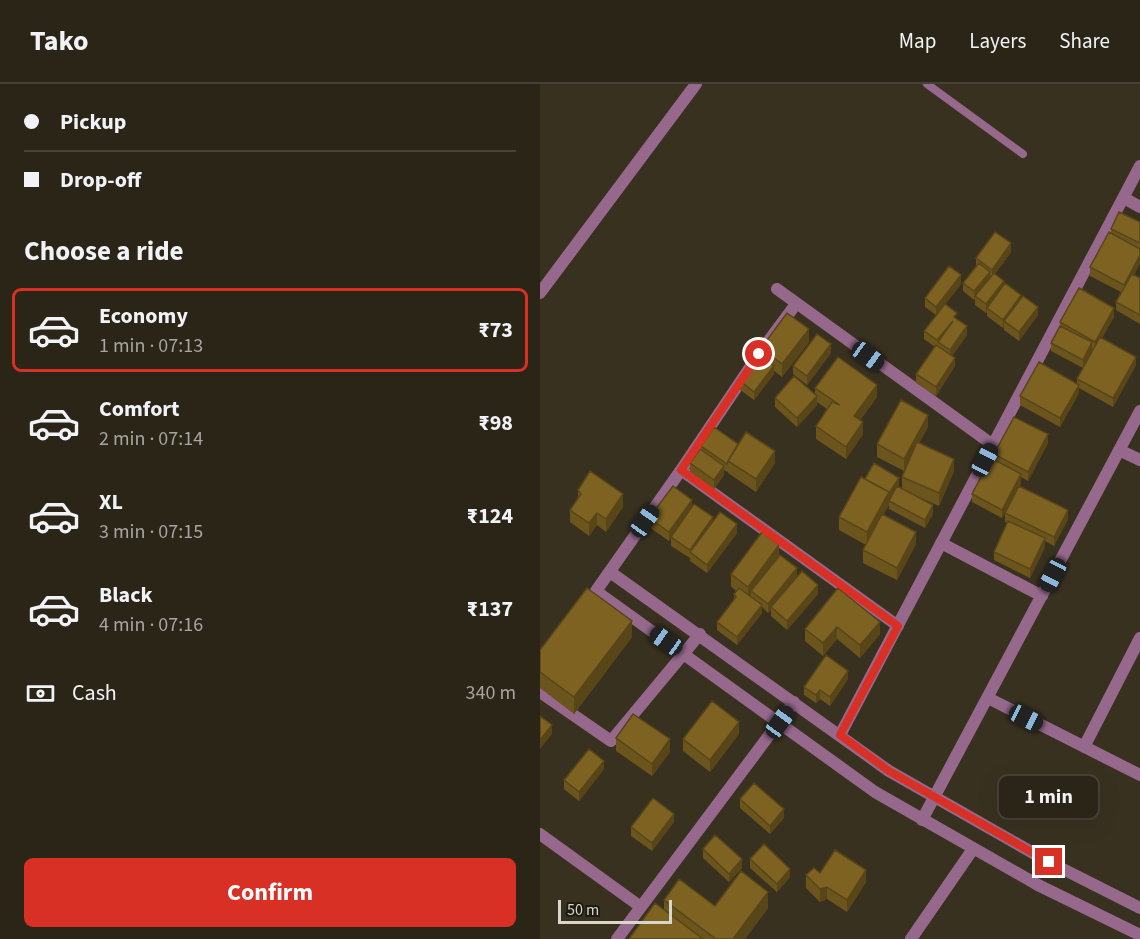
<!DOCTYPE html>
<html lang="en">
<head>
<meta charset="utf-8">
<style>
  :root { --surface:#2b2518; --page:#373125; --text:#f1f3f6; --muted:#a6a5a2; --line:#474237; --accent:#d93025 }
  body { margin:0; font-family:"Source Sans 3",sans-serif; background:var(--page); color:var(--text); height:100vh; display:flex; flex-direction:column; font-size:22px; white-space:nowrap }
  * { box-sizing:border-box; margin:0 }
  p { font-size:20px; color:var(--muted) }
  .icon { flex:none; width:33px; height:33px; fill:none; stroke:currentColor; stroke-width:2; stroke-linecap:round; stroke-linejoin:round }
  .map { position:relative; flex:1; overflow:hidden }
  .side { display:flex; flex-direction:column; background:var(--surface); width:540px }
  .side>* { flex:none }
  .banner { display:grid; align-content:center; height:132px; padding:0 24px; background:var(--surface) }
  .scale { position:absolute; left:18px; bottom:15px; width:114px; box-sizing:border-box; padding-left:6px; border:3px solid #dbd6cb; border-top:0; font-size:16px; line-height:21px; white-space:nowrap; color:#dbd6cb; -webkit-text-stroke:4px #1d1a12; paint-order:stroke }
  .end { position:absolute; width:27px; height:27px; margin:-14px; border:8px solid #d93025; background:#fff; box-shadow:0 0 0 3px #fff }
  .from { border-radius:50% }
  .bubble { position:absolute; height:42px; border-radius:9px; background:var(--surface); box-shadow:0 6px 24px #0002,0 0 0 2px var(--line); font-size:20px; font-weight:700; line-height:42px; text-align:center }
  .car { position:absolute; width:18px; height:36px; margin:-18px -9px; border-radius:8px; box-shadow:0 0 4px 2px #0007; background:linear-gradient(#222 24%,#8ab4d8 0 40%,#222 0 76%,#8ab4d8 0 86%,#222 0) }
  .banner b { display:flex; align-items:center; gap:21px; height:57px; font-size:22px }
  .banner b+b { border-top:2px solid var(--line) }
  .banner i { width:15px; height:15px; background:var(--text) }
  ul { padding:0; list-style:none }
  li { display:flex; align-items:center; gap:18px; height:84px; margin:0 12px 9px; padding:0 12px; border:3px solid transparent; border-radius:9px }
  li div { flex:1 }
  li b { display:block; font-size:22px }
  li em { font-style:normal; font-weight:700 }
  li.on { border-color:var(--accent) }
  li>.icon { width:54px; height:54px; stroke-width:1.5 }
  h2 { padding:0 24px; font-size:27px; line-height:72px }
  .pay { display:flex; align-items:center; gap:15px; height:66px; padding:0 24px; font-size:22px }
  .pay p { margin-inline-start:auto }
  .cta { display:flex; gap:12px; margin-top:auto; padding:12px 24px }
  .cta a { flex:1; height:69px; border-radius:9px; background:var(--accent); color:#fff; font-size:24px; font-weight:700; line-height:69px; text-align:center }
  header { display:flex; align-items:center; gap:36px; box-sizing:border-box; height:84px; padding:0 30px; background:var(--surface); border-bottom:2px solid var(--line) }
  header strong { font-size:28px }
  nav { display:flex; gap:33px; margin-inline-start:auto; font-size:21px }
  main { display:flex; flex:1; min-height:0 }
  .map>svg:first-child { display:block }
  .lines { fill:none; stroke-linecap:round; stroke-linejoin:round }
  .service { stroke:#95688c; stroke-width:8 }
  .minor { stroke:#95688c; stroke-width:12 }
  .wall { fill:#6c541d }
  .shaded-wall { fill:#584518 }
  .building { fill:#7d6222; stroke:#584518; stroke-width:1.5 }
  .route { stroke:#d93025; stroke-width:8 }
</style>
</head>
<body>
<header>
<strong>Tako</strong>
<nav><a>Map</a><a>Layers</a><a>Share</a></nav>
</header>
<main>
<section class="side">
<div class="banner">
<b><i class="from"></i>Pickup</b>
<b><i></i>Drop-off</b>
</div>
<h2>Choose a ride</h2>
<ul>
<li class="on"><svg class="icon" aria-label="car" viewBox="0 0 24 24"><path d="M5 17H2v-5l4-1 3-4h7l3 4 3 1v5h-3M9 17h6M6 11h13"/><circle cx="7" cy="17" r="2"/><circle cx="17" cy="17" r="2"/></svg><div><b>Economy</b><p>1 min · 07:13</p></div><em>₹73</em></li>
<li><svg class="icon" aria-label="car" viewBox="0 0 24 24"><path d="M5 17H2v-5l4-1 3-4h7l3 4 3 1v5h-3M9 17h6M6 11h13"/><circle cx="7" cy="17" r="2"/><circle cx="17" cy="17" r="2"/></svg><div><b>Comfort</b><p>2 min · 07:14</p></div><em>₹98</em></li>
<li><svg class="icon" aria-label="car" viewBox="0 0 24 24"><path d="M5 17H2v-5l4-1 3-4h7l3 4 3 1v5h-3M9 17h6M6 11h13"/><circle cx="7" cy="17" r="2"/><circle cx="17" cy="17" r="2"/></svg><div><b>XL</b><p>3 min · 07:15</p></div><em>₹124</em></li>
<li><svg class="icon" aria-label="car" viewBox="0 0 24 24"><path d="M5 17H2v-5l4-1 3-4h7l3 4 3 1v5h-3M9 17h6M6 11h13"/><circle cx="7" cy="17" r="2"/><circle cx="17" cy="17" r="2"/></svg><div><b>Black</b><p>4 min · 07:16</p></div><em>₹137</em></li>
</ul>
<div class="pay"><svg class="icon" aria-label="cash" viewBox="0 0 24 24"><path d="M3 7h18v10H3z"/><circle cx="12" cy="12" r="2"/></svg>Cash<p>340 m</p></div>
<div class="cta"><a>Confirm</a></div>
</section>
<div class="map">
<svg width="600" height="855" viewBox="0 0 600 855">
  <rect width="100%" height="100%" fill="#393120"/>
  <g class="lines">
    <!-- service -->
    <path class="service" d="M387 0 483 70"/>
    <!-- minor -->
    <path class="minor" d="M584 114 600 123
      M237 205 453 361
      M0 209 156 0
      M256 220 219 270 141 386 358 542
      M579 366 600 376
      M141 386 56 507 335 708 498 801 600 851
      M401 459 502 512
      M70 488 349 687 509 778 600 824
      M0 608 71 657 160 550
      M448 614 600 691
      M300 651 600 82
      M544 663 600 554
      M382 736 600 327
      M0 750 101 823
      M77 855 254 618
      M371 855 433 765"/>
  </g>
  <!-- wall -->
  <path class="wall" d="M600 138V179L594 191 600 194V240L576 226V218L581 208 550 192V183L571 149V145Z
    M471 168 455 190 464 201 481 214 498 231 479 257 464 246V242L463 244 447 232V228L446 229 435 221V214L434 216 423 207V199L436 183V174Z
    M421 200 405 220 417 235 427 251 412 272 415 282 396 312 376 299V290L395 263 384 255V247L396 231 385 223V214Z
    M574 233 562 254 596 281 573 323 539 304V309L520 343 480 321V312L537 300V295L543 284 511 267V259L520 242V238Z
    M269 258 242 293 234 287V290L214 316 199 305V296L221 272V264Z
    M291 269 267 301 253 290V282Z
    M275 304 337 313 320 336 323 350 306 375 276 355V342L287 325 277 318V321L257 343 235 323V314L275 311Z
    M388 343 379 359 414 387 399 422 365 407 393 430 385 444 349 425V421L343 431 376 460 357 496 323 479V466L326 461 299 446V433L325 395 359 402 358 403 362 405V393L364 387 337 373V360Z
    M508 359 488 397 481 393V399L480 402 528 435 514 462 505 457V463L490 494 454 476V468L468 439 465 438V429L462 434 432 418V410L454 376V370Z
    M198 360 235 379 216 408 188 389V387L187 388 184 386V391L174 405 150 388V379L161 366V362Z
    M38 406 83 423 66 448 57 441 49 452 30 438V426L38 415Z
    M152 422 173 439 197 449 167 489 150 477V473V474L131 462V454L129 457 109 443V434Z
    M239 472 257 493 278 510 247 546 231 532V526L228 529 222 523V529L197 561 177 546V538L194 516V510L196 507 191 502V490Z
    M298 504 340 550 320 574 297 555 283 572 265 557V545Z
    M92 553 34 630 0 604V566Z
    M308 595 290 622 280 615 276 619 264 611V603Z
    M199 650 170 688 143 667V655Z
    M76 654 130 668 112 692 76 667Z
    M64 685 39 717 24 705V696Z
    M200 715 244 734 230 750 200 724Z
    M134 738 112 767 91 752V743Z
    M163 765 202 784 189 798 163 774Z
    M210 775 250 793 237 808 210 784Z
    M280 789 326 798 307 828 287 815 280 818 266 804V791Z
    M124 816 175 822 228 824 205 855H89L124 826Z"/>
  <!-- shaded-wall -->
  <path class="shaded-wall" d="M471 159V168L452 194V186Z
    M600 171V179L584 210V201Z
    M450 188V196L435 212 434 216V207Z
    M421 191V200L396 232V223Z
    M464 197V206L447 224V228L446 229V220Z
    M481 211V219L464 237V242L463 244V236Z
    M498 223V231L479 257V248Z
    M574 224V233L555 266V258Z
    M427 242V251L410 275V266Z
    M269 245V258L242 293V280Z
    M552 258V267L543 284V276Z
    M291 260V269L267 301V292Z
    M596 273V281L573 323V314Z
    M415 274V282L396 312V303Z
    M234 282V290L214 316V308Z
    M337 301V313L314 345V332Z
    M539 301V309L520 343V334Z
    M277 312V321L257 343V334Z
    M388 331V343L364 387V375Z
    M323 338V350L306 375V363Z
    M508 350V359L488 397V388Z
    M235 367V379L216 408V395Z
    M414 375V387L399 422V409Z
    M184 382V391L174 405V396Z
    M481 390V399L462 434V426Z
    M359 394V402L349 418V421L327 461V448L349 408Z
    M83 410V423L66 448V435Z
    M152 416V424L129 457V448Z
    M393 421V430L385 444V436Z
    M528 426V435L514 462V453Z
    M57 429V441L49 452V439Z
    M173 433V441L150 468V474V466Z
    M197 440V449L167 489V481Z
    M376 448V460L357 496V484Z
    M505 454V463L490 494V485Z
    M239 461V474L211 507V511L208 515V503Z
    M257 484V493L231 523V526L228 529V520Z
    M278 501V510L247 546V537Z
    M222 521V529L197 561V553Z
    M92 537V553L34 630V613Z
    M340 538V550L320 574V561Z
    M297 543V555L283 572V559Z
    M308 587V595L290 622V613Z
    M280 606V615L276 619V611Z
    M199 638V650L170 688V676Z
    M12 641V650L0 665V656Z
    M130 655V668L112 692V680Z
    M64 677V685L39 717V708Z
    M244 725V734L230 750V742Z
    M134 730V738L112 767V759Z
    M202 775V784L189 798V790Z
    M250 785V793L237 808V800Z
    M326 786V798L307 828V816Z
    M287 803V815L280 818V805Z
    M228 808V824L205 855H193Z"/>
  <!-- building -->
  <path class="building" d="M579 128 600 138V159L571 145Z
    M455 148 471 159 452 186 436 174Z
    M569 148 600 165V171L584 201 550 183Z
    M439 179 450 188 434 207 423 199Z
    M409 182 421 191 396 223 385 214Z
    M454 189 464 197 446 220 435 212Z
    M592 190 600 194V231L576 218Z
    M465 199 481 211 463 236 447 224Z
    M539 204 574 224 555 258 520 238Z
    M483 212 498 223 479 248 464 237Z
    M405 220 417 229 414 233 427 242 410 266 398 258 413 237 397 256 384 247Z
    M247 229 269 245 242 280 221 264Z
    M520 242 552 258 543 276 511 259Z
    M277 250 291 260 267 292 253 282Z
    M560 253 596 273 573 314 537 295Z
    M396 261 415 274 396 303 376 290Z
    M218 270 234 282 214 308 199 296Z
    M298 273 337 301 314 332 323 338 306 363 276 342 292 318 300 321 275 304Z
    M499 278 539 301 520 334 480 312Z
    M254 292 277 312 257 334 235 314Z
    M361 316 388 331 364 375 337 360Z
    M474 333 508 350 488 388 454 370Z
    M174 343 198 360 188 377 187 380 161 362Z
    M206 348 235 367 216 395 188 377Z
    M377 358 414 375 399 409 362 393Z
    M160 365 184 382 174 396 150 379Z
    M451 374 481 390 462 426 432 410Z
    M334 379 359 394 349 409V408L325 395Z
    M50 387 83 410 66 435 57 429 49 439 30 426 41 410 38 406Z
    M321 393 349 408 327 448 299 433Z
    M133 402 152 416 129 448 109 434Z
    M357 402 393 421 385 436 349 417Z
    M479 402 528 426 514 453 465 429Z
    M154 420 173 433 150 466 131 453Z
    M180 428 197 440 167 481 150 468Z
    M342 430 376 448 357 484 323 466Z
    M468 437 505 454 490 485 454 468Z
    M222 448 239 461 208 503 191 490Z
    M240 471 257 484 228 520 211 507Z
    M262 487 278 501 247 537 231 523Z
    M47 504 92 537 34 613 0 588V566Z
    M199 504 222 521 197 553 177 538 196 513 194 510Z
    M298 504 340 538 320 561 297 543 283 559 265 545Z
    M286 571 308 587 290 613 280 606 276 611 264 603Z
    M172 617 199 638 170 676 143 655Z
    M93 630 130 655 112 680 76 654Z
    M0 632 12 641 0 656Z
    M49 665 64 677 39 708 24 696Z
    M214 699 244 725 230 742 200 715Z
    M113 714 134 730 112 759 91 743Z
    M175 751 202 775 189 790 163 765Z
    M224 760 250 785 237 800 210 775Z
    M295 766 326 786 307 816 287 803 280 805 266 791 274 784 280 789Z
    M201 787 228 808 193 855H176L124 816 139 795 175 822Z
    M115 819 163 855H89Z"/>
  <g class="lines">
    <!-- route -->
    <path class="route" d="M219 270 141 386 358 542 300 651 349 687 509 778"/>
  </g>
</svg>
<div class="scale">50 m</div>
<i class="end from" style="left:219px;top:270px"></i>
<i class="end" style="left:509px;top:778px"></i>
<div class="bubble" style="left:459px;top:692px;width:99px">1 min</div>
<i class="car" style="left:328px;top:272px;rotate:126deg"></i>
<i class="car" style="left:445px;top:376px;rotate:28deg"></i>
<i class="car" style="left:105px;top:437px;rotate:35deg"></i>
<i class="car" style="left:513px;top:491px;rotate:208deg"></i>
<i class="car" style="left:126px;top:557px;rotate:305deg"></i>
<i class="car" style="left:486px;top:634px;rotate:117deg"></i>
<i class="car" style="left:240px;top:638px;rotate:36deg"></i>
</div>
</main>
</body>
</html>
